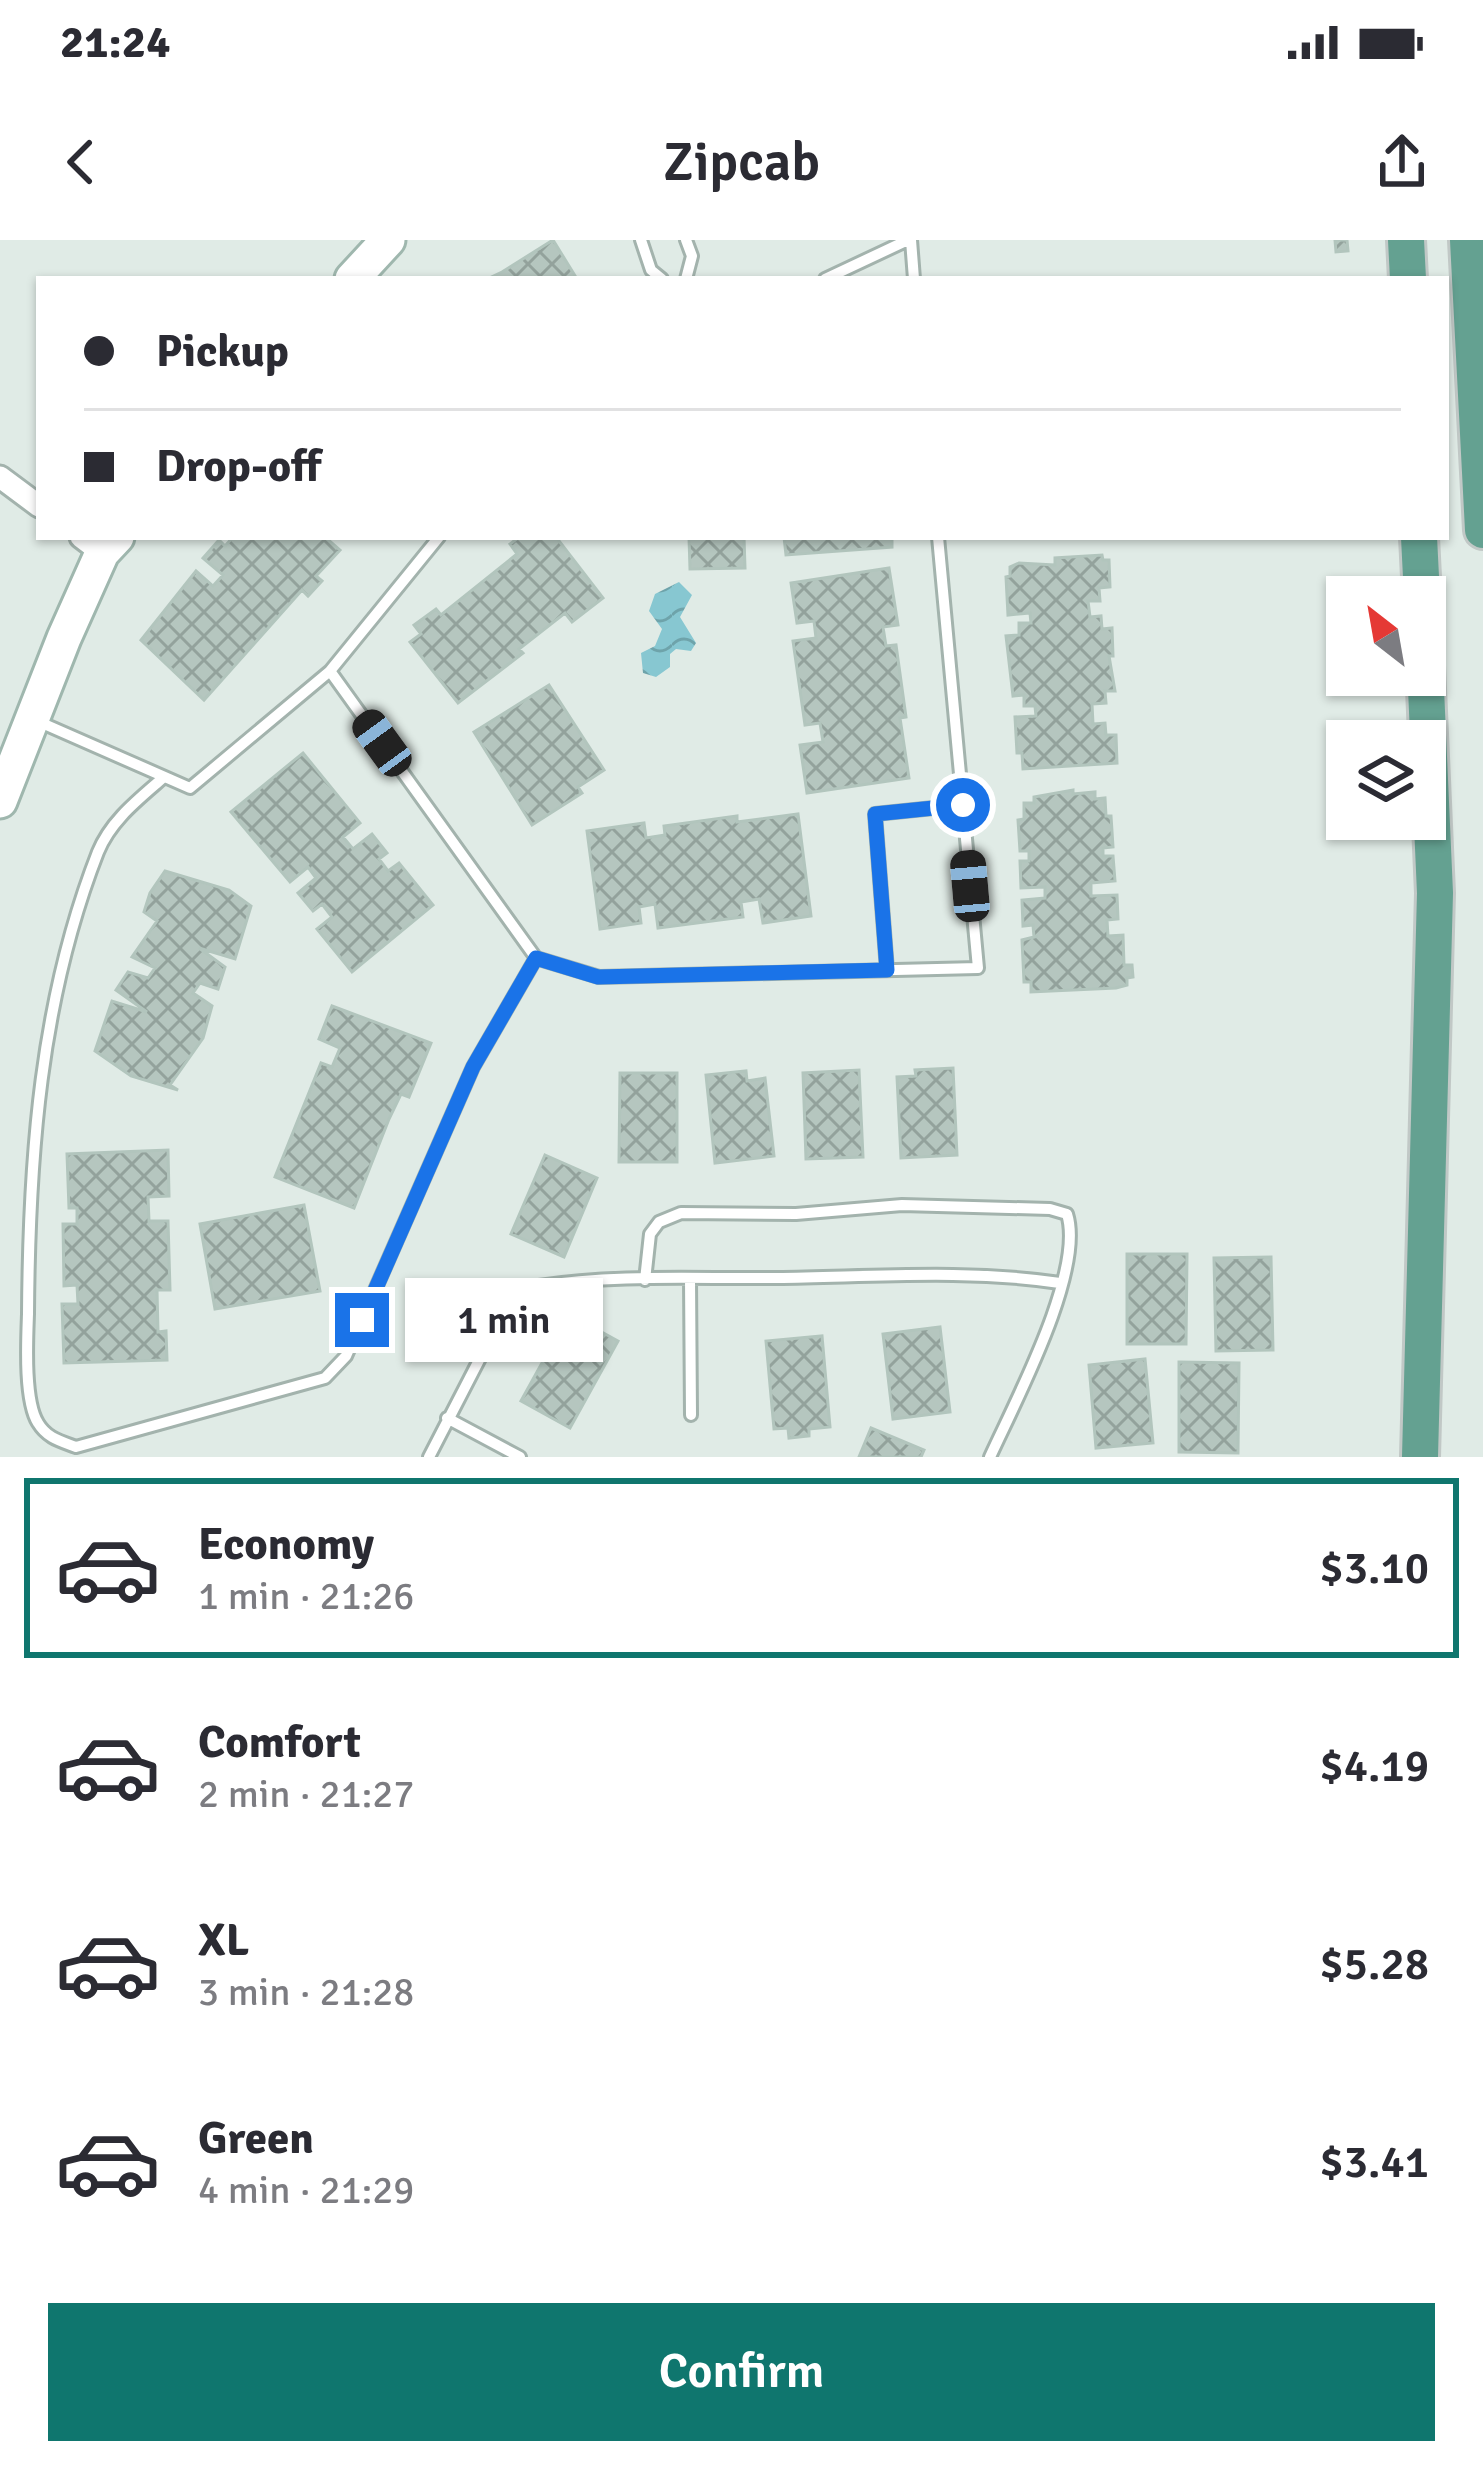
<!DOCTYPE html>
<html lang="en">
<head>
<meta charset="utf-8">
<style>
  :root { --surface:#fff; --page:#f7f7f7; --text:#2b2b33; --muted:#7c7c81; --line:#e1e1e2; --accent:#0f766e }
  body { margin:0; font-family:Signika,sans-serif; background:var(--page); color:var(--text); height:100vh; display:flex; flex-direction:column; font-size:45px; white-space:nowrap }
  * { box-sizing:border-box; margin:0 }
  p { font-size:39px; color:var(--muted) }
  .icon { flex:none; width:66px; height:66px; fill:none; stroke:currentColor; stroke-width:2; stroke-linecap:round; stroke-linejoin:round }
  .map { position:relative; height:1217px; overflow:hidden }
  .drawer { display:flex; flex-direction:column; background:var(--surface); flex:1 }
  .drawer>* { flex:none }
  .top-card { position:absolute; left:36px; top:36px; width:1413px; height:264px; border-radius:0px; box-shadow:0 3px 9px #0004; display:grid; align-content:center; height:264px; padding:0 48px; background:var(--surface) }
  .needle { width:78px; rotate:329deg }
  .controls { position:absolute; left:1326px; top:336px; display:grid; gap:24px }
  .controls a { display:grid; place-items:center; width:120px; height:120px; border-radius:0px; background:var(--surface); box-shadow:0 3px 9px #0004; font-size:60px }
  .end { position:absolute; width:54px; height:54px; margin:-27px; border:15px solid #1a73e8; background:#fff; box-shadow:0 0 0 6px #fff }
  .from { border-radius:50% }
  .bubble { position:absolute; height:84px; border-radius:0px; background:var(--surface); box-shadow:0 3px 9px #0004; font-size:39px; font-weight:600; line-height:84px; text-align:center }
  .car { position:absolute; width:36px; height:72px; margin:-36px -18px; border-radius:15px; box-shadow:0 0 9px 3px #0007; background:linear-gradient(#222 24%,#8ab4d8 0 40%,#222 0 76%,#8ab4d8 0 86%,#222 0) }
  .top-card b { display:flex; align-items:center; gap:42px; height:114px; font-size:45px }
  .top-card b+b { border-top:3px solid var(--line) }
  .top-card i { width:30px; height:30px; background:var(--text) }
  ul { padding:21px 0 0; list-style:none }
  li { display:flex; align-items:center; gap:36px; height:180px; margin:0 24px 18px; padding:0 24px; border:6px solid transparent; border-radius:0px }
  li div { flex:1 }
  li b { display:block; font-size:45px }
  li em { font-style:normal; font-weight:600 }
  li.on { border-color:var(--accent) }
  li>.icon { width:108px; height:108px; stroke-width:1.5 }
  .primary-button { display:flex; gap:24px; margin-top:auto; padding:24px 48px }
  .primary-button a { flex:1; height:138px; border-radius:0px; background:var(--accent); color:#fff; font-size:48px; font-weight:600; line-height:138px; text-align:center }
  .status { display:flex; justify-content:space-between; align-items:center; height:84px; padding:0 60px; background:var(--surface); direction:ltr }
  .status svg { height:33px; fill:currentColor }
  header { display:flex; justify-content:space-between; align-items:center; height:156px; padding:0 48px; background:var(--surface); font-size:54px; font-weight:600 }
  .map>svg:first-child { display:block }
  .water { fill:url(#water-waves) }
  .building { fill:url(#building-cross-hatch); stroke:#b2c5bd; stroke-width:3 }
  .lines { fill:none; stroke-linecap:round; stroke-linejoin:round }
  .lane-casing { stroke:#a3b3ad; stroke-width:16 }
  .street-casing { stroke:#a3b3ad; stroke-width:27 }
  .secondary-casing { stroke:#9fb7ae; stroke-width:39 }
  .primary-casing { stroke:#c1c8c6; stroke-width:42 }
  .lane { stroke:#fff; stroke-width:10 }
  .street { stroke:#fff; stroke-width:21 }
  .secondary { stroke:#fff; stroke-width:33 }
  .primary { stroke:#64a191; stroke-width:36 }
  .route { stroke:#1a73e8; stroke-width:15 }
</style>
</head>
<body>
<div class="status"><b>21:24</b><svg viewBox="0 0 49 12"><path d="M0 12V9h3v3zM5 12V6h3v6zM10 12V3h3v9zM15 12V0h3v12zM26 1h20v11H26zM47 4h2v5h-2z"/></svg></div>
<header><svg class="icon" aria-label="back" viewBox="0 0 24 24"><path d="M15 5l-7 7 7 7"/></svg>Zipcab<svg class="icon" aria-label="share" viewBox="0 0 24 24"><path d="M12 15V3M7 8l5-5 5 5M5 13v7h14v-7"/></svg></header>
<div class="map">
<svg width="1483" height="1217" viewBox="0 0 1483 1217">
  <defs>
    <pattern id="water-waves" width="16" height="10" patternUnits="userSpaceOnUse" patternTransform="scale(3)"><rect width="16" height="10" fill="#87c7d1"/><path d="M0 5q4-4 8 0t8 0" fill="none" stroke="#6ea3aa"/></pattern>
    <pattern id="building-cross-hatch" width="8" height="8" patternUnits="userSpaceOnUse" patternTransform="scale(3)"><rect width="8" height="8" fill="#b5c6bf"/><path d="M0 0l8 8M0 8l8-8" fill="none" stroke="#93a29c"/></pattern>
  </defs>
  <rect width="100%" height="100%" fill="#e0ebe6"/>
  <!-- water -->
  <path class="water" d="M679 342 692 355 680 377 696 403 691 411 676 409 670 414V427L656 437 643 433 641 413 655 406 662 389 649 371 655 354Z"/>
  <!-- building -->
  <path class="building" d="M553 0 577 39H487L502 32Z
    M1335 0H1347L1348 11 1336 12Z
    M233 297H325L340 310 316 336 322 341 308 356 302 350 204 460 141 400 196 331 213 346 223 335 203 318 219 300 225 306Z
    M519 297H556L603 358 572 382 565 373 519 409 523 413 458 463 410 402 421 394 414 385 436 369 441 375 517 314 510 304Z
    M689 297H744L745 328 690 329Z
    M784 297H892V307L786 315Z
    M1102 315 1103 320H1109L1110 347 1099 348 1100 361H1088L1090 377 1101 376 1102 389 1112 388 1113 416H1109L1115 451H1105L1106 463 1092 464 1093 484 1105 483 1106 495H1116L1117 523 1023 529 1022 513H1017L1015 477 1036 476 1035 466H1024V455L1013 456 1006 396 1019 395V383H1031L1030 373 1008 375 1006 337 1010 336V327L1019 323 1055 325V318Z
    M889 328 898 385 883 387 886 406 896 405 906 477 900 478 909 538 807 553 800 505 823 502 820 483 805 485 793 401 816 398 814 381 797 383 791 343Z
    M549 445 604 530 578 547 582 553 532 585 474 492Z
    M303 513 360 583 343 597 353 609 372 594 387 613 379 619 388 631 399 623 433 665 352 732 317 689 332 677 322 664 313 671 298 653 316 638 308 627 290 642 231 572Z
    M1073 550V554L1095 552V559L1105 558 1106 576H1111L1113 607 1103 608V616H1113L1115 641 1091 643V656L1117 655 1118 679 1107 680 1108 696 1123 695 1124 725H1132L1133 737 1127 738V745L1116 748 1031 752V742H1024L1022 700 1038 696 1034 697 1033 685 1023 686 1022 660 1045 658V647L1021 648 1020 621H1029V611H1020L1018 580 1024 579V563H1034V557Z
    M798 574 811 676 763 683 759 659 741 662 743 677 658 688 655 664 639 667 641 683 600 689 587 591 644 583 646 598 665 595 664 586 737 576V582Z
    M165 631 229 650 251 666 235 719 199 708 225 727 218 749 200 743 193 753 212 766 203 798 170 845 178 850 131 836 95 811 112 761 147 772 116 750 128 732 148 738 155 728 132 717 157 681 144 672 150 653Z
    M332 766 431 803 409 857 401 854 389 879 354 968 275 937 321 823 332 827 340 808 319 799Z
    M953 828 957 915 901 918 897 837 916 836 915 830Z
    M859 830 863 917 806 919 803 833Z
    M746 831 747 841 765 838 774 916 715 923 706 835Z
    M620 833H677V922H619Z
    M168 910 169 956 148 957 149 981H168L170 1050H157L158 1092 166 1091 167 1120 64 1123 62 1064H78L77 1045 64 1046 63 984H77V968H69L67 914Z
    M545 915 597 938 564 1017 511 994Z
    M304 965 320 1051 215 1069 200 984Z
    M1127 1014H1187L1186 1104H1127Z
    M1271 1017 1273 1110 1216 1111 1214 1018Z
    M569 1074 618 1101 570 1188 521 1161Z
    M940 1087 950 1172 893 1179 883 1094Z
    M822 1096 830 1187 809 1189V1196L789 1198 788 1188 774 1189 766 1101Z
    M1145 1119 1153 1203 1096 1208 1089 1125Z
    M1179 1122 1239 1123 1238 1213 1179 1212Z
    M871 1188 924 1210 921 1217H859Z"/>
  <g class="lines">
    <defs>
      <path id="lane" d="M641 0 651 30 662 39
        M911 0 914 39
        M686 39 692 16 686 0
        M825 39 908 0
        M330 431 439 297
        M35 480 190 548 330 431 536 718 599 737 978 728 938 297
        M164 537C139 559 111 580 98 612 40 760 29 918 28 1074 27 1101 24 1161 38 1183 47 1198 60 1201 76 1207L325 1138 346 1116 473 827 536 718
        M887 730 875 574 963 565
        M690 1039 691 1175
        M645 1040 650 994 659 982 681 973 796 974 902 965 1050 969 1067 974C1085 1031 1015 1162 990 1217
        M447 1178 520 1217
        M429 1217 508 1064C518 1054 524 1049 539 1046 616 1034 698 1039 777 1038 870 1037 968 1029 1060 1043"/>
      <path id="street" d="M0 237 39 266
        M81 297 102 313"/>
      <path id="secondary" d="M352 39 388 0
        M0 561 64 398 102 313 117 297"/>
      <path id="primary" d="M1406 0 1408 39
        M1468 0 1483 290
        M1419 297 1422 357
        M1420 1217 1435 653 1425 426"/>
    </defs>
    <!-- lane casing -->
    <use href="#lane" class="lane-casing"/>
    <!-- street casing -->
    <use href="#street" class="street-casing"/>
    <!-- secondary casing -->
    <use href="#secondary" class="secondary-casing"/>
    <!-- primary casing -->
    <use href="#primary" class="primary-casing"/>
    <!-- lane -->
    <use href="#lane" class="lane"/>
    <!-- street -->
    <use href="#street" class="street"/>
    <!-- secondary -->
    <use href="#secondary" class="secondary"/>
    <!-- primary -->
    <use href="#primary" class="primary"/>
  </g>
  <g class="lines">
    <!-- route -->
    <path class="route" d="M362 1080 473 827 536 718 598 737 887 730 875 574 963 565"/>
  </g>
</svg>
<div class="controls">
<a><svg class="needle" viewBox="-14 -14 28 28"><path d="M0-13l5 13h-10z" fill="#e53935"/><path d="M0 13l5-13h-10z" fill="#7c7c81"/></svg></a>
<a><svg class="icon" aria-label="layers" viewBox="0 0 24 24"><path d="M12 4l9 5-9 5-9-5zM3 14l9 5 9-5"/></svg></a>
</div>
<i class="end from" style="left:963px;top:565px"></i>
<i class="end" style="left:362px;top:1080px"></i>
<div class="bubble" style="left:405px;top:1038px;width:198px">1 min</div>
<i class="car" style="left:382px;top:503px;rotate:324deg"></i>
<i class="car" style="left:970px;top:646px;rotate:355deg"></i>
<div class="top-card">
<b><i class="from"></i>Pickup</b>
<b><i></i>Drop-off</b>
</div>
</div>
<section class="drawer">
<ul>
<li class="on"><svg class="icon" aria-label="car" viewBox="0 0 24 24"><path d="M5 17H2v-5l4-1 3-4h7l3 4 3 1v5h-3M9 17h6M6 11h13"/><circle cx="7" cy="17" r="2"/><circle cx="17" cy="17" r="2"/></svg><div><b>Economy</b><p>1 min · 21:26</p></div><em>$3.10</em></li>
<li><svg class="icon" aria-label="car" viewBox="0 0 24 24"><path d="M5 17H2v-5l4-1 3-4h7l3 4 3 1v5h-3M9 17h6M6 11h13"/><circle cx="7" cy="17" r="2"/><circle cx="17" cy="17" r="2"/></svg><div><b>Comfort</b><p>2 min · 21:27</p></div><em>$4.19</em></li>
<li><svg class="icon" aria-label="car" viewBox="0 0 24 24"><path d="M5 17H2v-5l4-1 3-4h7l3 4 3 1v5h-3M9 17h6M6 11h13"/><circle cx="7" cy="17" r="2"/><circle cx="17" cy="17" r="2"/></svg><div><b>XL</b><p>3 min · 21:28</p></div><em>$5.28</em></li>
<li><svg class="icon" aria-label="car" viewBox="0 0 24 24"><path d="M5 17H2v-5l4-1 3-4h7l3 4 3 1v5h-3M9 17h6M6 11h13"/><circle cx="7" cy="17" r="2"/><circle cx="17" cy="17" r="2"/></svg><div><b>Green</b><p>4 min · 21:29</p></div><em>$3.41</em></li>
</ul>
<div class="primary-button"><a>Confirm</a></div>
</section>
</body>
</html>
